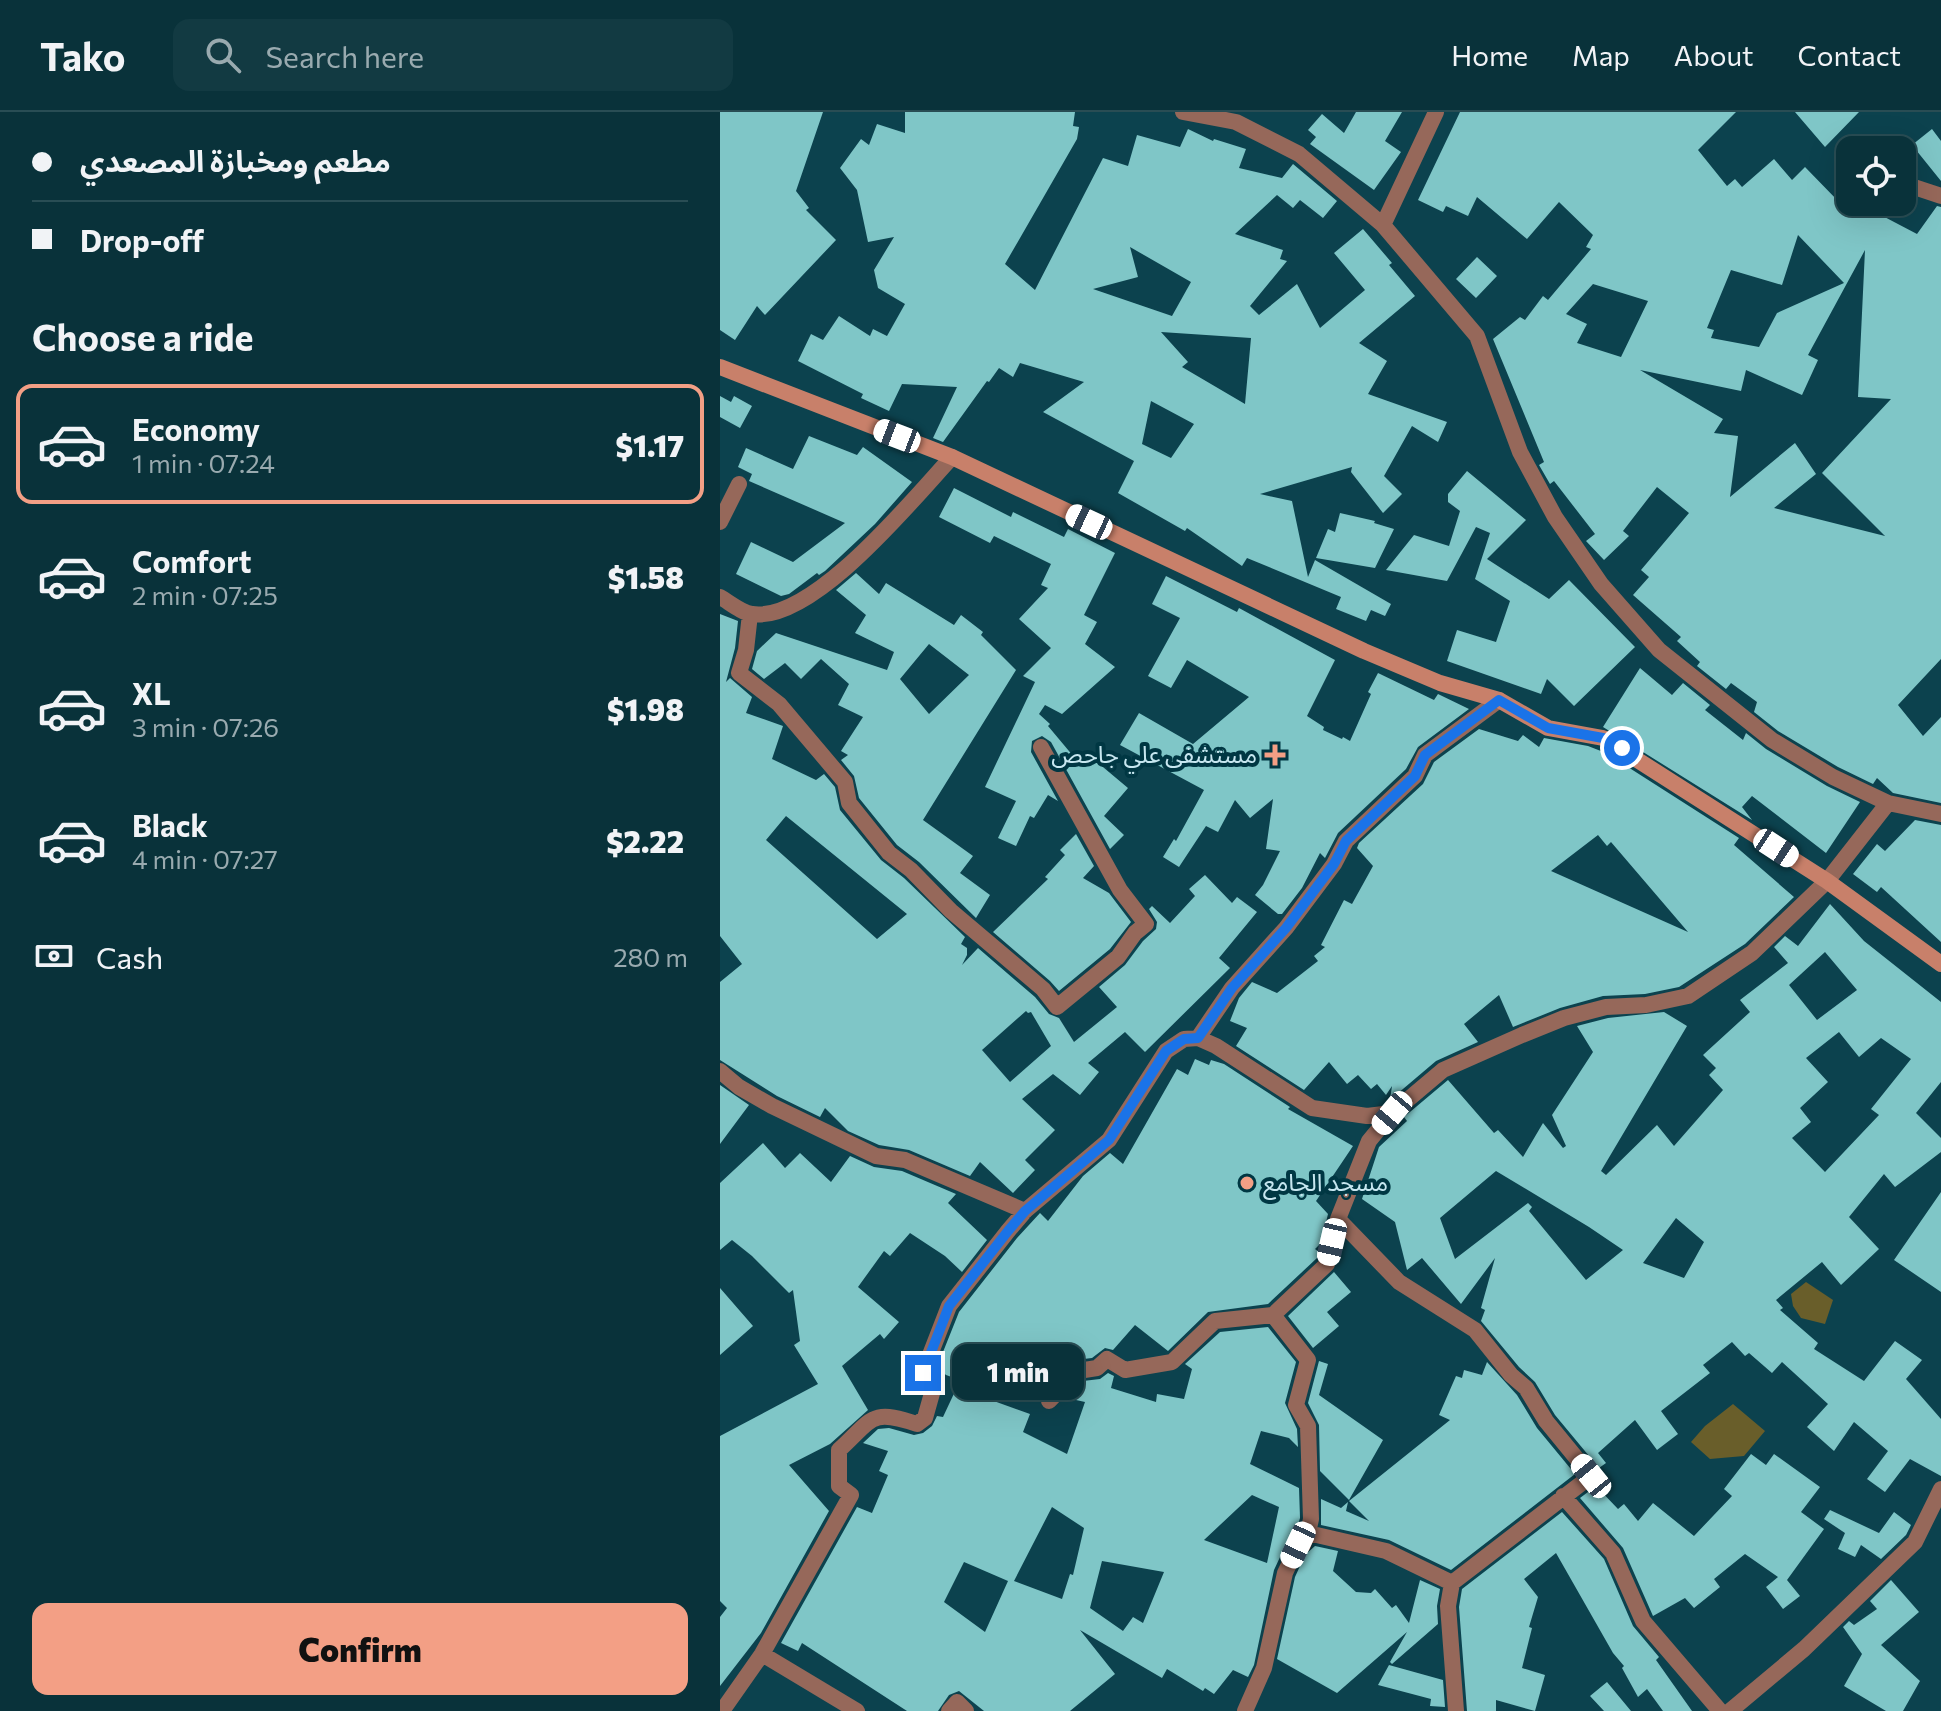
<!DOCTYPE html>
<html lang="en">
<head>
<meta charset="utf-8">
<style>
  :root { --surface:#09323a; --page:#123a42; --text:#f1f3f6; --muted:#99aaaf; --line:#294d54; --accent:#f39f85 }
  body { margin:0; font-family:Commissioner,"Noto Sans Arabic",sans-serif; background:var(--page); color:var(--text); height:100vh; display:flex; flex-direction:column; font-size:30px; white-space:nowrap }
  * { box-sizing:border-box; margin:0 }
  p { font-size:26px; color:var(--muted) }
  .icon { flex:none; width:44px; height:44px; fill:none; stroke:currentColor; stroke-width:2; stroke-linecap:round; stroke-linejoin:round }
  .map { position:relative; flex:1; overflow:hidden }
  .details { display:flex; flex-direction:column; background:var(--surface); width:720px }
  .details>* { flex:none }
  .guide { display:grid; align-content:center; height:176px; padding:0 32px; background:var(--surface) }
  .controls { position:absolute; left:1116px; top:24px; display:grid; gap:16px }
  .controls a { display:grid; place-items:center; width:80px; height:80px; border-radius:16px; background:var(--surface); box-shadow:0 8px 32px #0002,0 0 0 2px var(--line); font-size:40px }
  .end { position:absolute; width:36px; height:36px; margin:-18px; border:10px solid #1a73e8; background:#fff; box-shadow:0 0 0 4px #fff }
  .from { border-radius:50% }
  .bubble { position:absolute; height:56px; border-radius:16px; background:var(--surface); box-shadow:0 8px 32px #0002,0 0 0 2px var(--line); font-size:26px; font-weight:800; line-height:56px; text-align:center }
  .car { position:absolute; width:24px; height:48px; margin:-24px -12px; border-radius:10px; box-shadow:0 0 6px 2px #0007; background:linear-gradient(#fff 24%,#345 0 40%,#fff 0 76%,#345 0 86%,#fff 0) }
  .guide b { display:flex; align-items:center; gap:28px; height:76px; font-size:30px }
  .guide b+b { border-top:2px solid var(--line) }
  .guide i { width:20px; height:20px; background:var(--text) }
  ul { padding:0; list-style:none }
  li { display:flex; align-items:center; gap:24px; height:120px; margin:0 16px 12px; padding:0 16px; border:4px solid transparent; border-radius:16px }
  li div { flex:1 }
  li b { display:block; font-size:30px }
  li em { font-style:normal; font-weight:800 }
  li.on { border-color:var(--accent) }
  li>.icon { width:72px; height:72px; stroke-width:1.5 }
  h2 { padding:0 32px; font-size:36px; line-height:96px }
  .pay { display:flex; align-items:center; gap:20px; height:88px; padding:0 32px; font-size:30px }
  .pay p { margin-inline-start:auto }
  .primary-button { display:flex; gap:16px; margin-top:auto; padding:16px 32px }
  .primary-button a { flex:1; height:92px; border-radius:16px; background:var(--accent); color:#111; font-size:32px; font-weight:800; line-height:92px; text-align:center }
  header { display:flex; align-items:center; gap:48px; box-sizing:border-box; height:112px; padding:0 40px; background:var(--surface); border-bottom:2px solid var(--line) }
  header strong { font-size:38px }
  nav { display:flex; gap:44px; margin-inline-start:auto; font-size:28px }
  .search { width:560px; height:72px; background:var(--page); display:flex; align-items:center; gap:20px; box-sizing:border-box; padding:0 28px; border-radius:16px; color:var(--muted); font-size:30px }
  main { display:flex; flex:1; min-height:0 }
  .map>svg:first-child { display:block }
  .green { fill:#695e2a }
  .building { fill:#7fc6c7; fill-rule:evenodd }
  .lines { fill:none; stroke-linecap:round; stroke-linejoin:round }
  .minor { stroke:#96685a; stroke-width:16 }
  .secondary { stroke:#c8806a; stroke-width:16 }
  .route { stroke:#1a73e8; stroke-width:10 }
  .poi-dot { fill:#f39f85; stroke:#003743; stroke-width:3 }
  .labels { text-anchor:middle; stroke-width:8; stroke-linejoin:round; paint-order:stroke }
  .poi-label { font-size:24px; fill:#c7e7f0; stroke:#003743; text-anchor:end }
</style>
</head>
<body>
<header>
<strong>Tako</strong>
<div class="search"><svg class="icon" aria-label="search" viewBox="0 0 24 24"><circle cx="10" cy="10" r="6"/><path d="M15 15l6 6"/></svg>Search here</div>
<nav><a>Home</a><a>Map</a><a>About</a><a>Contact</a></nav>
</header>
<main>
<section class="details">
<div class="guide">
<b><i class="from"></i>مطعم ومخبازة المصعدي</b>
<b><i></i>Drop-off</b>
</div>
<h2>Choose a ride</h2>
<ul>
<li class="on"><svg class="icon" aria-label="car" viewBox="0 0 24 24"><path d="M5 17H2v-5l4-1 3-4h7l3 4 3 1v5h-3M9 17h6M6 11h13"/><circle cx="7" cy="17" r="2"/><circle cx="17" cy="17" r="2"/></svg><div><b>Economy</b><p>1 min · 07:24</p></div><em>$1.17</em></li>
<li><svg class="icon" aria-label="car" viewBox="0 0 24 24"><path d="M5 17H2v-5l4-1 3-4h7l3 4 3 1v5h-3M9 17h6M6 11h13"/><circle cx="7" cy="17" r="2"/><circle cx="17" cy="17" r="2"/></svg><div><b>Comfort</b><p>2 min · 07:25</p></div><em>$1.58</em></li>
<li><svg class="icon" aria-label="car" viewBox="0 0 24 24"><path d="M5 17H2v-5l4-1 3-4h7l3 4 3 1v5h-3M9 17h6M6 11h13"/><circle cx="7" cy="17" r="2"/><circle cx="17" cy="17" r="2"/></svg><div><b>XL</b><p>3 min · 07:26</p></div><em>$1.98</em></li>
<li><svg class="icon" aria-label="car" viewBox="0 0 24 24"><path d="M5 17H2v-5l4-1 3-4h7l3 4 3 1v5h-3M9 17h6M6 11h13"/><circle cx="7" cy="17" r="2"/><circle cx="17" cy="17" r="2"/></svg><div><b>Black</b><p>4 min · 07:27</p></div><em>$2.22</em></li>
</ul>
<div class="pay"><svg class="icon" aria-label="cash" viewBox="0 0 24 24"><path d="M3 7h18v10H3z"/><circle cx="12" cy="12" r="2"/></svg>Cash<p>280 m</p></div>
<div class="primary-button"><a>Confirm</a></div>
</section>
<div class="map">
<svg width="1221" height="1599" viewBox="0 0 1221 1599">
  <rect width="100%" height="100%" fill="#0c424e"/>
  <!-- green -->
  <path class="green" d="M1086 1170 1113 1188 1105 1212 1081 1206 1073 1194 1071 1182Z
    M1013 1292 1045 1319 1024 1344 990 1347 971 1330 985 1314Z"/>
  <!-- building -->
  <path class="building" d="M0 0H103L76 79 89 96 86 98 116 128 45 203 37 194 15 228 0 218Z
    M185 0H355L353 14 359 15 357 27 285 152 315 178 383 46 408 54 417 23 460 35 468 17 493 29 494 27 526 37 519 56 562 66 573 52 617 89 603 106 580 88 573 96 557 83 515 122 563 138 560 147 567 149 530 194 539 203 577 172 600 216 645 178 614 141 643 117 672 151 669 153 695 184 639 231 667 249 648 282 727 310 718 330 692 314 664 364 682 382 663 401 631 360 632 355 540 382 572 389 588 465 595 448 671 492 665 504 651 498 646 509 616 497 621 485 527 446 522 454 467 416 465 419 398 381 414 349 323 300 364 270 300 251 293 265 279 256 269 270 267 269 223 330 213 326 237 275 182 272 169 299 141 286 143 282 78 249 91 222 103 228 119 204 150 224 153 217 167 224 185 192 158 176 154 158 174 125 148 130 137 78 120 56 141 27 149 33 157 12 185 21ZM410 135 471 170 452 204 373 177 418 165ZM441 220 531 226 525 292 462 255 468 250ZM431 289 474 312 451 346 422 332Z
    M636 0H682L665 29 681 40 654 78 590 32 596 25 588 18 602 2 624 21Z
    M740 0H1016L978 38 1007 74 1015 67 1022 75 1054 47 1072 68 1085 55 1120 91 1123 86H1130V90H1136L1197 122 1217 94 1221 95V547L1178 593 1203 624 1221 605V691L1173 681 1157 666 1153 672 1118 655 1058 619 1034 600 1037 590 1011 571 1006 577 977 554 980 550 957 529 961 525 913 483 929 465 921 458 969 401 937 375 903 419 909 424 884 448 866 429 875 422 834 369 830 372 819 353 824 350 773 227 800 205 805 208 823 184 828 188 871 137 866 135 873 123 839 90 807 127 757 85 748 104 726 94 723 100 698 88ZM1078 123 1124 171 1057 201 1039 235 991 226 994 218 987 216 1011 158 1062 173ZM1145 138 1138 285 1171 287 1102 361 1165 424 1054 396 1096 362 1075 331 1010 385 1018 324 994 321 1003 307 920 258 1021 279 1026 258 1082 283 1098 248 1088 243ZM873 172 928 189 901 245 857 231 867 212 846 202Z
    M1075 0H1139L1105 35Z
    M1212 17 1221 29V69L1192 33Z
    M757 145 777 164 756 186 736 167Z
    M0 284 11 290 14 284 32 294 20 316 0 305Z
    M89 324 137 343 143 335 192 370 155 412 105 459 99 463 97 461 69 482 61 484 16 462 31 430 73 450 125 411 29 369 32 362 18 355 26 336 73 357Z
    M747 359 806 408 767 447 829 487 849 468 915 535 854 594 827 567 821 582 727 549 737 518 776 530 790 489 755 467 770 421 756 415 727 469 666 458 694 423 729 434 740 399 728 390V382Z
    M234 376 291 405 293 400 344 425 348 417 395 441 364 503 377 510 365 532 395 555 342 602 325 593 319 602 330 612 328 614 359 651 365 640 408 676 384 704 404 723 390 737 331 630 322 624 312 629 311 640 338 689 328 683 314 706 310 704 296 734 278 726 296 689 265 675 315 570 303 564 331 536 299 507 328 476 321 473 331 452 274 424 270 431 219 405Z
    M620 401 655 409 654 411 674 417 655 456 596 446 608 417 615 420Z
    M136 461 159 482 166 471 234 513 241 503 263 520 261 523 296 558 203 708 253 744 240 761 270 783 256 806 199 750 177 733 139 686 134 664 121 648 128 643 121 639 143 605 118 593 129 572 101 547 81 567 65 551 44 567 32 557 37 539 56 521 167 558 174 540 135 521 146 503 116 478ZM209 532 249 563 209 602 180 567Z
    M446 464 517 500 519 496 615 548 587 604 604 615 603 618 622 627 623 625 630 629 651 582 648 580 658 561 714 588 718 582 749 597 698 635 686 657 618 721 605 746 600 741 582 776 562 802H558L535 783 543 773 560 739 546 737 553 687 530 706 515 688 498 720 486 714 459 755 443 745 454 727 456 729 484 678 400 633 419 601 473 632 529 585 467 548 451 576 428 564 460 506 432 492Z
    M0 502 18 509 15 536 6 570 10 566 32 585 26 601 63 614 52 647 96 668 104 662 115 675 120 698 161 748 184 766 245 825 241 832 247 836V843L242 853 258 836 315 885 329 902 339 906 354 930 397 895 379 875 405 853 423 829 436 817 437 810 429 797 432 794 450 811 475 784 469 777 485 763 512 791 517 785 537 800 499 846 510 856 425 940 405 920 368 951 379 960 360 983 333 962 302 987 335 1018 305 1048 315 1058 293 1081 260 1050 250 1064 189 1038 159 1033 128 1019 105 996 100 1005 57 984 0 948V870L22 852 0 824ZM66 704 187 802 157 827 46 728ZM306 899 308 901 311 900 331 934 290 970 262 938Z
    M920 556 952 583 963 571 990 593 985 598 1023 628 1026 621 1046 637 1107 674 1140 690 1106 741 1032 684 1022 695 1032 708 883 615Z
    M759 617 798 629 803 623 819 635 824 626 868 634 886 641 1019 726 1014 733 1074 785 1025 832 959 875 925 882 883 884 840 896 793 915 779 883 744 912 758 930 716 949 670 988 672 974 666 983 657 972 651 977 638 963 627 972 609 950 584 978 516 934 527 916 510 909 519 886 532 870 557 881 598 849 594 844 605 835 601 833 624 788 632 792 653 754 637 736 639 731 703 672 714 650ZM878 723 887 734 891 730 968 820 831 759Z
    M1195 708 1221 713V830L1161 775 1157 780 1133 762 1157 732 1165 739Z
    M356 722 374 754 363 766 389 781 411 810 390 837 339 879 330 869 273 820 328 767 325 765 345 743 340 738Z
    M1110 792 1144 829 1221 890V970L1196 1001 1221 1026V1040L1175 1075 1164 1062 1129 1105 1159 1137 1121 1173 1102 1150 1056 1188 1063 1196 1060 1198 1098 1231 1094 1237 1144 1269 1175 1229 1202 1248 1186 1267 1221 1307V1364L1190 1347 1165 1380 1147 1367 1168 1339 1134 1310 1114 1339 1087 1315 1108 1292 1062 1250 1052 1261 1029 1241 1025 1244 1012 1230 983 1253 990 1261 941 1299 958 1322 937 1338 915 1308 878 1341 886 1351 879 1356 835 1303 815 1270 799 1255 761 1209 765 1198 761 1196 775 1146 741 1192 702 1146 687 1158 675 1110 642 1087 659 1035 687 1009 684 1005 728 968 774 1021 778 1018 803 1045 823 1011 843 1036 846 1034 832 1003 873 940 857 914 888 906 944 900 967 914 881 1059 886 1063 937 1013 954 1034 1003 978 989 963 996 956 983 943 1030 900 1020 888 1068 851 1054 835 1065 824 1078 834ZM1105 840 1137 878 1097 908 1069 873ZM1119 920 1139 945 1161 926 1191 947 1151 997 1159 1003 1105 1060 1072 1026 1091 1010 1080 996 1108 970 1086 946ZM776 1059 869 1115 903 1138 866 1168 809 1099 812 1095 808 1091 735 1147 720 1106ZM956 1106 984 1130 964 1166 923 1151Z
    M475 947 489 953 491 948 504 952 570 995 568 997 633 1034 596 1089 608 1102 601 1131 595 1137 599 1140 597 1146 548 1192 488 1200 448 1239 415 1213 393 1238 385 1236 372 1246 355 1248 335 1267 304 1251 302 1256 258 1238 246 1270 226 1263 217 1255 239 1200 297 1126 320 1101 328 1109 363 1064 390 1041 403 1052 457 957 468 963Z
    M0 973 29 993 0 1032Z
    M43 1031 65 1056 80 1041 111 1070 130 1044 154 1055 182 1059 236 1082 228 1091 267 1128 242 1160 225 1144 190 1121 170 1144 164 1139 138 1175 179 1210 164 1227 160 1222 122 1254 148 1298 110 1332 69 1353 109 1399 41 1521 0 1574V1505L7 1496 0 1489V1324L98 1272 74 1233 80 1229 73 1178 69 1181 32 1144 12 1128 0 1138V1071Z
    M1221 1080V1180L1174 1148Z
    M614 1160 631 1180 607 1200 619 1214 593 1236 568 1204Z
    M0 1176 33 1214 0 1243Z
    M548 1215 576 1250 565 1291 577 1317 578 1335 569 1326 541 1319 530 1352 579 1376 580 1406 575 1423 568 1428 554 1458 534 1553 528 1565 513 1558 494 1582 485 1576 483 1579 447 1557 442 1566 360 1518 395 1562 350 1599H264L239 1579 229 1583 218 1599H187L82 1531 78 1539 61 1531 137 1395 152 1401 168 1363 159 1359 168 1339 143 1331 158 1317 169 1316 194 1323 203 1321 212 1314 217 1304 223 1305 238 1273 271 1288 310 1302 303 1320 347 1342 365 1290 356 1288 358 1280 355 1278 363 1269 380 1267 388 1261 394 1264 391 1276 436 1290 437 1282 464 1287 472 1257 465 1252 500 1220ZM532 1383 559 1395 547 1451 484 1428ZM332 1395 364 1416 353 1463 350 1462 342 1487 294 1469ZM382 1449 444 1460 423 1511 413 1505 403 1519 370 1496ZM244 1450 288 1469 265 1520 224 1490Z
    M599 1249 608 1252 599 1283 663 1328 629 1388 600 1359 599 1313 588 1291Z
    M767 1250 797 1283 817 1316 855 1362 731 1458 669 1428 601 1413V1387L621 1396 628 1390 626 1399 649 1409 629 1389 730 1308 719 1303 736 1264 742 1266 744 1258 762 1263Z
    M1031 1342 1046 1353 1054 1342 1100 1375 1081 1400 1104 1417 1067 1468 1080 1484 1063 1497 1046 1475 1058 1465 1025 1442 994 1467 1000 1475 974 1496 965 1486 933 1504 903 1436 860 1386 876 1374 898 1397 904 1392 918 1409 933 1391 974 1424 1012 1384 1004 1377Z
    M1110 1398 1159 1421 1174 1400 1191 1413 1186 1423 1161 1447 1141 1433 1135 1445 1118 1437 1125 1421 1104 1407Z
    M842 1400 884 1447 913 1514 939 1545 936 1548 972 1599H943L927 1577 918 1585 902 1556 904 1554 893 1541 836 1441 804 1467 818 1485 809 1515 812 1516 802 1556 825 1563 815 1599 776 1588V1599H747L739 1495 742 1477Z
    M595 1434 618 1439 613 1459 636 1480 651 1481 655 1477 672 1496 676 1493 689 1511 700 1468 720 1477 717 1494 718 1512 672 1552 670 1550 687 1520 617 1581 557 1547 575 1465 585 1443Z
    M1171 1468 1199 1500 1161 1533 1200 1569 1183 1599H1166L1124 1574 1142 1542 1123 1515 1129 1509 1134 1513 1157 1497 1150 1489Z
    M669 1553 723 1568 725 1595 710 1594 711 1587 658 1573Z
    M887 1570 911 1599H884L870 1584Z"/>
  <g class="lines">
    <!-- minor -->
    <path class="minor" d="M463 0 516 10 579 42 663 113 757 224 800 340 835 405 881 472 939 538 1052 628 1113 665 1168 691 1221 702
      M1182 71 1221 84
      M663 113 716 0
      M0 410 19 372
      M0 485C9 490 22 501 32 502 93 511 193 387 232 345
      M30 502 26 538 19 561 59 592 125 670 129 691 169 741 191 758 231 799 323 877 337 895 398 845 415 821 426 812 400 778 321 635
      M478 926 512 876 566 816 614 752 626 729 695 664 705 643 779 588
      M0 959 19 975 52 994 156 1044 185 1048 305 1099
      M672 1001 649 1029 618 1107 679 1170 755 1218 791 1263 806 1276 826 1309 871 1364 732 1471 728 1494 736 1599
      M329 1289 358 1259 377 1256 387 1247 405 1258 452 1250 495 1209 553 1203
      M843 1384 893 1441 923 1509 1000 1599
      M588 1421 591 1407 588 1314 576 1293 588 1248 553 1203 607 1152 618 1107
      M42 1542 137 1599
      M2 1599 42 1542 131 1383 119 1374V1338C153 1307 150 1296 197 1312L205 1306 216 1267 203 1261 229 1194 288 1119 305 1099 389 1028 446 939 464 927 478 926 496 934 592 996 647 1004 672 1001 723 958 802 923 844 906 886 895 926 893 968 884 1032 841 1107 769 1168 691
      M229 1599 237 1590 246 1599
      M525 1599 544 1556 565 1461 578 1433H583L588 1421 666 1439 732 1471
      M1010 1599 1084 1537 1195 1430 1221 1377"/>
    <!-- secondary -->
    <path class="secondary" d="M0 255 232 345 644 539 720 571 779 588 828 616 883 626 1107 769 1221 852"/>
  </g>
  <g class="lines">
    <!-- route -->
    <path class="route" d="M203 1261 229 1194 288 1119 305 1099 389 1028 446 939 464 927 478 926 512 876 566 816 614 752 626 729 695 664 705 643 779 588 828 616 883 626 902 636"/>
  </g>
  <!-- markers -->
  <g class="poi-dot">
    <path d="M551 631h8v8h8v8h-8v8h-8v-8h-8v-8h8z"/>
    <circle cx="527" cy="1071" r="8"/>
  </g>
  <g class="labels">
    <!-- poi labels -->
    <g class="poi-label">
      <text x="537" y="651">مستشفى علي جاحص</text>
      <text x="543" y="1079" text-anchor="start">مسجد الجامع</text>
    </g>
  </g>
</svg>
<div class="controls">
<a><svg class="icon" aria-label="locate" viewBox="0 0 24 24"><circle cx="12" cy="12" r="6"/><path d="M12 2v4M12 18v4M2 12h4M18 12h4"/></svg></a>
</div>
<i class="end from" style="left:902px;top:636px"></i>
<i class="end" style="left:203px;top:1261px"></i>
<div class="bubble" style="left:232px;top:1232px;width:132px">1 min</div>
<i class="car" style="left:177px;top:324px;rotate:291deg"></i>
<i class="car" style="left:369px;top:410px;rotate:295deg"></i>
<i class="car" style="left:1056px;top:736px;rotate:123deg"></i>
<i class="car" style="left:672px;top:1001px;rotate:220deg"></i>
<i class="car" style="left:612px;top:1130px;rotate:193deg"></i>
<i class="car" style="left:871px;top:1364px;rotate:321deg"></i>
<i class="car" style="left:578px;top:1433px;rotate:205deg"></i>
</div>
</main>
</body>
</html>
